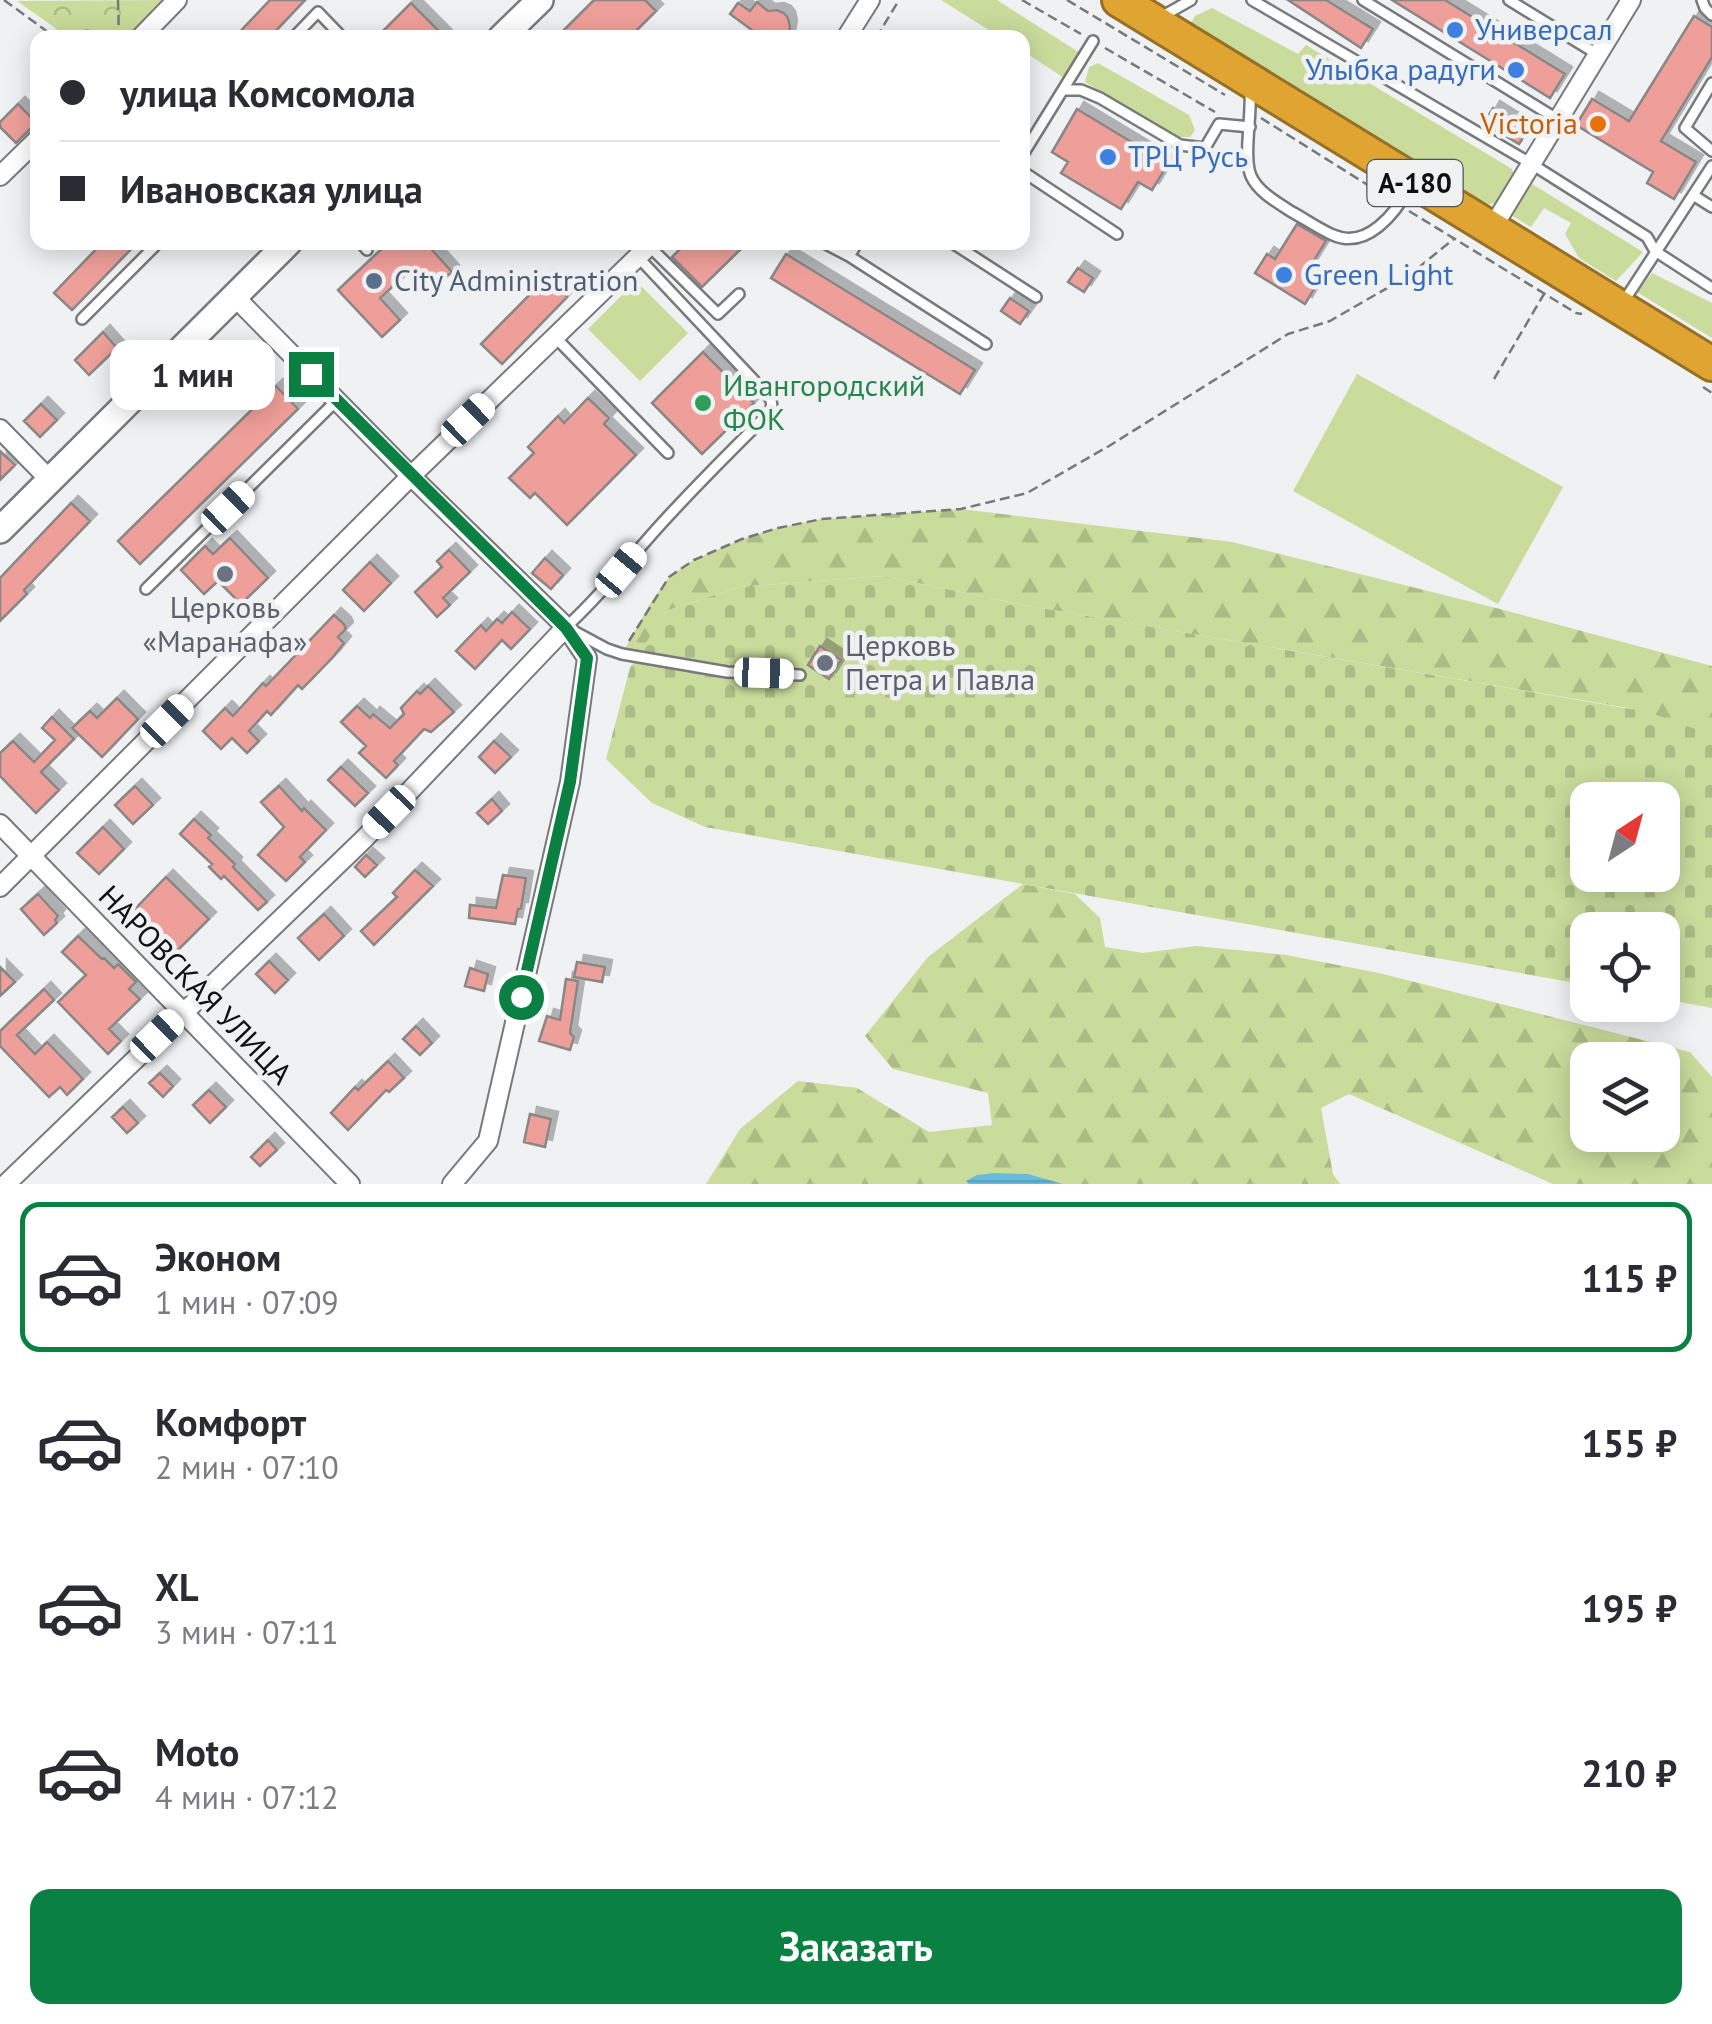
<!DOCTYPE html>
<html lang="ru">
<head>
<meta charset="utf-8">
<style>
  :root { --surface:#fff; --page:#f2f2f3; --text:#2b2b33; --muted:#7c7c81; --line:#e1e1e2; --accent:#0b8043 }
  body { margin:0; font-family:"PT Sans",sans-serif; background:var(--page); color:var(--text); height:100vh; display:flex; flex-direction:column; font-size:38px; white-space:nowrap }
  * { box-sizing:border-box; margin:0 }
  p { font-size:32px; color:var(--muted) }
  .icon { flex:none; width:55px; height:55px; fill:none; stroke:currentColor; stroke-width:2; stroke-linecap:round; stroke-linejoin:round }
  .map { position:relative; height:1184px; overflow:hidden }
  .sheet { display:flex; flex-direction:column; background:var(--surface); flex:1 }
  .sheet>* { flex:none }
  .hud { position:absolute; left:30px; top:30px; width:1000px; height:220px; border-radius:20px; box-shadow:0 5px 25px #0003; display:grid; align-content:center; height:220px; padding:0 30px; background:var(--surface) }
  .needle { width:65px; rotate:36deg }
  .fabs { position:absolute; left:1570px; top:782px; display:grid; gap:20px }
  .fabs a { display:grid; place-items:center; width:110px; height:110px; border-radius:20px; background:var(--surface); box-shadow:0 5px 25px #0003; font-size:50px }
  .end { position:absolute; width:45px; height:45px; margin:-22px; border:12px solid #0b8043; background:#fff; box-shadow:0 0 0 5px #fff }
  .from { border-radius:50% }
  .bubble { position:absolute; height:70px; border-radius:20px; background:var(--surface); box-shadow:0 5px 25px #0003; font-size:32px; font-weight:800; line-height:70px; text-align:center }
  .car { position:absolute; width:30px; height:60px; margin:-30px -15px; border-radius:12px; box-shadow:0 0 8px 2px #0007; background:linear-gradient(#fff 24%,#345 0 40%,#fff 0 76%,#345 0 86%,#fff 0) }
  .hud b { display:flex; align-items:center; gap:35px; height:95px; font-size:38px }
  .hud b+b { border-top:2px solid var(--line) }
  .hud i { width:25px; height:25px; background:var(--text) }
  ul { padding:18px 0 0; list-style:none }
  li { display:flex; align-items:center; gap:30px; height:150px; margin:0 20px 15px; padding:0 10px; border:5px solid transparent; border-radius:20px }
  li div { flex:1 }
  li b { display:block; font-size:38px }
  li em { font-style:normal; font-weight:800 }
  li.selected { border-color:var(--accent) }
  li>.icon { width:90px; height:90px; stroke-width:1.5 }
  .button { display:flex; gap:20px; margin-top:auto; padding:20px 30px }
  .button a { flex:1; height:115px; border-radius:20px; background:var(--accent); color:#fff; font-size:40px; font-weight:800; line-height:115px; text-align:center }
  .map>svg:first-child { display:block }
  .green { fill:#c9dc9c }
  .forest { fill:url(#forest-firs); fill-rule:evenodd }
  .cemetery { fill:url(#cemetery-stones); fill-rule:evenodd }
  .park { fill:url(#park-crowns) }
  .water { fill:url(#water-rules) }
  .building { fill:#ef9f9a; stroke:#898686; stroke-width:2.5; filter:url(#shadow) }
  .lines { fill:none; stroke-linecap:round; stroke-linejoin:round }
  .lane-casing { stroke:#78797b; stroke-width:14 }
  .street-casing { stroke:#78797b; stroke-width:22 }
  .secondary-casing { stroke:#78797b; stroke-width:30 }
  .highway-casing { stroke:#967026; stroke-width:38 }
  .path { stroke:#77787a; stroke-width:2.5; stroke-dasharray:10 5; stroke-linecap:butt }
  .lane { stroke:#fff; stroke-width:9 }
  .street { stroke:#fff; stroke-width:18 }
  .secondary { stroke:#fff; stroke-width:25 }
  .highway { stroke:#dfa431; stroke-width:32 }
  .route { stroke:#0b8043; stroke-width:12 }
  .shop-dot { fill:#3f7fe0; stroke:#eff1f3; stroke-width:4 }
  .food-dot { fill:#e8710a; stroke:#eff1f3; stroke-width:4 }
  .service-dot { fill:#5c6f8a; stroke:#eff1f3; stroke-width:4 }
  .leisure-dot { fill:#2e9e5b; stroke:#eff1f3; stroke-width:4 }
  .worship-dot { fill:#6b7280; stroke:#eff1f3; stroke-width:4 }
  .labels { text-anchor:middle; stroke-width:9; stroke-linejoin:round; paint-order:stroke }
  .shield { fill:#eff1f3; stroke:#525455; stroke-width:2.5 }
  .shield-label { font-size:28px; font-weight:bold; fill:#0f1011 }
  .shop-label { font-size:30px; fill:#366cbe; stroke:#eff1f3; text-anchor:start }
  .food-label { font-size:30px; fill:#c56008; stroke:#eff1f3; text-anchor:end }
  .service-label { font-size:30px; fill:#4e5e75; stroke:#eff1f3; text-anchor:start }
  .leisure-label { font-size:30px; fill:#27864d; stroke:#eff1f3; text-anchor:start }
  .worship-label { font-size:30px; fill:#5b616d; stroke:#eff1f3 }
  .street-label { font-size:30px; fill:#0f1011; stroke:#eff1f3 }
</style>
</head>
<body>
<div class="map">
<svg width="1712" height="1184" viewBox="0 0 1712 1184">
  <defs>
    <pattern id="forest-firs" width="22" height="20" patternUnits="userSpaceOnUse" patternTransform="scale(2.5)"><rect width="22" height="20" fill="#c9dc9c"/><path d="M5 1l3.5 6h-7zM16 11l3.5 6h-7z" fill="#abbc85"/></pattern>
    <pattern id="cemetery-stones" width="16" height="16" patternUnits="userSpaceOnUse" patternTransform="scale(2.5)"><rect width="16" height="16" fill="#c9dc9c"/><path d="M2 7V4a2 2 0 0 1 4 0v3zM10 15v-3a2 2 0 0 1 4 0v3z" fill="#abbc85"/></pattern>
    <pattern id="park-crowns" width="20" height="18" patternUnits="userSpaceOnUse" patternTransform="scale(2.5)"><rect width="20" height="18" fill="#c9dc9c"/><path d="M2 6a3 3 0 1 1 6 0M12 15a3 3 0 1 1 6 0" fill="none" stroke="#abbc85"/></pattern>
    <pattern id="water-rules" width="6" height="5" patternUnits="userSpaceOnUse" patternTransform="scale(2.5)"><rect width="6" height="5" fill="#67bde0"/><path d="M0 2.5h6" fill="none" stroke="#58a1bf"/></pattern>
    <filter id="shadow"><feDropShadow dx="7" dy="-7" stdDeviation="0" flood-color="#0004"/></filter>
  </defs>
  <rect width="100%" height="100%" fill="#eff1f3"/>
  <!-- green -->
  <path class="green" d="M941 0H997L1080 53 1064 78 1023 51 1022 38 1000 37Z
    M1212 8 1298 54 1306 45 1512 169 1515 180C1507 196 1502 205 1483 204L1189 26 1195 16Z
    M1098 63 1189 115 1195 130 1190 137H1178L1085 82 1089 67Z
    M1532 184 1643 252 1616 281 1579 258 1565 234 1571 223 1544 208 1531 227 1511 215Z
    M1652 273 1712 303V338L1637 292Z
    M636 281 688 333 640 381 588 329Z
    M1357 374 1563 487 1498 604 1293 491Z"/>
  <!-- forest -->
  <path class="forest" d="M961 509 1232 542 1496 608 1712 666V737L1628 708 1029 606 883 576 739 587 666 611 638 657 622 654 651 602 669 577 694 560 742 539 778 528 822 519Z
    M1023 884 1075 894 1100 918 1105 947 1143 953 1196 946 1286 955 1379 973 1690 1052 1712 1077V1184H1553L1349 1094 1321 1108 1333 1174 1340 1184H706L740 1129 798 1081 857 1088 929 1132 992 1125 988 1093 893 1069 865 1036 928 957ZM1588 1060H1662V1135H1588Z"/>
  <!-- cemetery -->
  <path class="cemetery" d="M883 576 1029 606 1648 712 1712 735V1008L1663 999 1662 930H1588L1587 985 705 827 652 803 606 759 630 668 666 611 739 587ZM1588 800H1662V875H1588Z"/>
  <!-- park -->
  <path class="park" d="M170 0 128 38 68 37 17 1Z"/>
  <!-- water -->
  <path class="water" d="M994 1173 1028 1174 1063 1184H969L966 1181 977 1175Z"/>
  <!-- building -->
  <path class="building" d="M270 0H305L269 38H234Z
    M594 0H645L656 11 629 38H556Z
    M1288 0H1326L1373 29 1361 48Z
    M1392 0H1445L1565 74 1550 98Z
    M757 2 768 11 777 10 784 13 788 18 790 27 788 38H753L756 33 730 14 738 3 750 11Z
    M411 3 446 38H376Z
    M1694 16 1712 27V57L1661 141 1696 162 1674 199 1647 183 1653 172 1576 125 1592 99 1629 121Z
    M18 104 38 124V127L30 129 16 143 0 127V122Z
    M1493 108 1528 130 1519 144 1484 123Z
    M1077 109 1168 164 1152 190 1138 182 1121 209 1061 173 1068 162 1052 152Z
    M1297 224 1326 241 1303 278 1316 286 1305 304 1255 273 1267 254 1275 259Z
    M103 242H138L72 310 54 293Z
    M389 242H425L452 272 430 291 411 270 380 298 400 320 382 337 338 290Z
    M687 242H748L702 287 672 257Z
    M786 254 975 370 960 394 771 278Z
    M1078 268 1093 278 1084 292 1068 282Z
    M547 277 567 297 502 364 481 344Z
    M1010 298 1029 311 1020 324 1001 311Z
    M103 332 117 348 89 375 75 360Z
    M703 352 754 403 702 454 652 403Z
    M276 386 298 409 140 564 118 541Z
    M588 398 609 418 604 424 636 455 567 525 535 493 530 498 509 478 534 453 528 447 558 416 564 423Z
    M41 404 57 420 40 437 24 421Z
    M0 451 15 465 0 480Z
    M71 503 90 521 24 590 27 594 0 621V578Z
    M230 538 268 578 241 604 218 581 204 594 181 570 205 546 213 554Z
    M449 550 470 572 443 598 450 605 437 617 415 592 442 567 437 561Z
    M545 558 563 575 551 589 532 573Z
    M370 562 391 583 364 611 343 590Z
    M512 612 530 629 511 649 502 640 475 669 456 651 481 625 486 631 497 619 502 623Z
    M334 615 344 624 346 629 338 637 344 643 333 657 302 689 298 685 271 715 267 711 249 731 259 741 247 753 232 738 221 749 203 731 225 708 233 716 263 683 266 686Z
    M820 646 841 660 829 679 808 665Z
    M428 686 454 712 431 732 424 729 394 761 398 765 386 778 359 753 366 746 341 722 357 706 370 718 373 714 390 728 404 714 401 708 417 691 420 694Z
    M117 698 138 719 102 757 72 728 90 711 97 718Z
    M52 717 74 739 41 772 59 790 36 813 0 776V753L13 741 34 762 55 740 42 728Z
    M494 741 511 757 495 773 479 757Z
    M341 767 368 793 355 806 328 780Z
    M135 786 153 805 133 824 115 805Z
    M279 786 302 811 304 808 326 830 300 857 305 862 286 881 258 855 284 827 261 802Z
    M492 799 502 811 488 824 477 813Z
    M194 819 211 835 208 838 235 864 233 867 267 902 258 910 224 876 221 879 209 867 212 864 180 834Z
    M103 827 124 849 99 874 77 853Z
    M366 855 377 865 365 877 355 867Z
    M415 870 433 886 374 945 361 931 397 897 393 893Z
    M503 875 526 878 521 909H518L515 924 469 918 470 905 496 908Z
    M166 877 209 919 177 951 135 909Z
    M38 894 58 916 55 920 57 923 44 935 21 909Z
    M324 914 344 936 319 960 298 938Z
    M78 936 102 959 104 958 114 968 118 964 136 982 129 989 140 999 109 1029 121 1041 108 1054 58 1002 86 975 62 952Z
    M269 961 288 980 275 993 256 974Z
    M577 962 605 967 602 982 574 977Z
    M0 967 15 982 0 996Z
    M470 968 488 974 484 991 465 986Z
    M566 979 578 981 570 1033 574 1037 570 1050 539 1041 547 1016 560 1020Z
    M44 989 54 1000 17 1035 35 1054 47 1042 83 1079 67 1095 60 1087 49 1097 0 1046V1031Z
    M416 1026 432 1043 420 1055 403 1039Z
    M388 1061 404 1078 389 1092 386 1090 348 1130 331 1113 355 1087 358 1090Z
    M160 1073 173 1086 163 1097 149 1083Z
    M209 1090 226 1107 210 1123 193 1105Z
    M123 1107 138 1123 127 1133 112 1117Z
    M530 1114 551 1119 545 1147 524 1142Z
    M268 1140 277 1150 260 1166 251 1157Z"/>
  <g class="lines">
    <defs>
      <path id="lane" d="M1252 0 1530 163 1647 237 1655 251 1712 288
        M1363 0 1557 119
        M1509 0 1597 54
        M1702 0 1705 8 1712 15
        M1161 17 1191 0
        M293 38 318 12 343 38
        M1712 83 1685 128 1712 151
        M1063 90H1081L1100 98 1180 145 1205 148 1219 124 1250 127
        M1250 91C1252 115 1243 157 1251 176 1258 192 1278 203 1292 212 1305 219 1319 229 1333 235 1367 250 1396 213 1410 186
        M1022 156 1093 41
        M1022 171 1117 234
        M1693 195 1712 207
        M360 242 367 250
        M822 242 849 256 986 344
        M951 242 1036 297
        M649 246 718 314 739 294
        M849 256 858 242
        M638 257 764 391 771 400 772 407 766 416C725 457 684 497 646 541 619 571 596 600 566 627L607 649 622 654 727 672 800 675
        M1624 301 1712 166
        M82 319 159 242
        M555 337 668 453
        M146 589 337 400"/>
      <path id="street" d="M140 38 177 0
        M846 38 870 0
        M0 176 38 139
        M1491 230 1631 0
        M234 296 411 476 566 627 587 658 570 782 488 1141 452 1184
        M0 429 51 481
        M0 824 350 1184
        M0 887 411 476 653 242
        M6 1184 364 839 566 627"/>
      <path id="secondary" d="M501 38 540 0
        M0 530 289 242"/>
      <path id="highway" d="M1119 0 1712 364"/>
    </defs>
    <!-- lane casing -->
    <use href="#lane" class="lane-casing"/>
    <!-- street casing -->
    <use href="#street" class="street-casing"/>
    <!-- secondary casing -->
    <use href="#secondary" class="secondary-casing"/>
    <!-- highway casing -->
    <use href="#highway" class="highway-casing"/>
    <!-- path -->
    <path class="path" d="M4 0 56 38
      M118 0 119 38
      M1022 0 1081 34
      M1067 0 1225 95
      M876 38 899 0
      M1105 48 1215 112
      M1261 118 1390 199
      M1409 211 1576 313 1582 314
      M1494 379 1544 294
      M1703 387 1712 393
      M629 641 669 577 694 560 742 539 778 528 822 519 961 509 1027 493 1109 446 1288 334 1330 321 1408 276 1455 238"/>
    <!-- lane -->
    <use href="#lane" class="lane"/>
    <!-- street -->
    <use href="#street" class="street"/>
    <!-- secondary -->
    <use href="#secondary" class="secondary"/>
    <!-- highway -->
    <use href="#highway" class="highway"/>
  </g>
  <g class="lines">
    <!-- route -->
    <path class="route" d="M311 374 566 628 587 658 570 782 521 997"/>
  </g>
  <!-- markers -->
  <g class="shop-dot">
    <circle cx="1455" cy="30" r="10"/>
    <circle cx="1516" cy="70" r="10"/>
    <circle cx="1108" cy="157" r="10"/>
    <circle cx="1284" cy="275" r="10"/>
  </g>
  <circle class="food-dot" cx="1598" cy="124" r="10"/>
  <circle class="service-dot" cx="374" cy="281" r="10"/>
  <circle class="leisure-dot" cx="703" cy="403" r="10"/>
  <g class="worship-dot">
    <circle cx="225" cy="574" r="10"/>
    <circle cx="825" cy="663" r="10"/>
  </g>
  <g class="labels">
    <!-- shield labels -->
    <rect class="shield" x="1367.5" y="160" width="95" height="46" rx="8"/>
    <g class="shield-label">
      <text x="1415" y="193">А-180</text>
    </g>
    <!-- shop labels -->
    <g class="shop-label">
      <text x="1475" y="40">Универсал</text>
      <text x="1496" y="80" text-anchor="end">Улыбка радуги</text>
      <text x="1128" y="167">ТРЦ Русь</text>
      <text x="1304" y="285">Green Light</text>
    </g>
    <!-- food labels -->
    <g class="food-label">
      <text x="1578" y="134">Victoria</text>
    </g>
    <!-- service labels -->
    <g class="service-label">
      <text x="394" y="291">City Administration</text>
    </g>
    <!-- leisure labels -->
    <g class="leisure-label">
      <text x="723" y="396">Ивангородский<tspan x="723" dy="34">ФОК</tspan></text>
    </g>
    <!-- worship labels -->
    <g class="worship-label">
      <text x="225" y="618">Церковь<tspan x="225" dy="34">«Маранафа»</tspan></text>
      <text x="845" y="656" text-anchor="start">Церковь<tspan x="845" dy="34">Петра и Павла</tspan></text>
    </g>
    <!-- street labels -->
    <g class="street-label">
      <text transform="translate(195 985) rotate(46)" y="10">НАРОВСКАЯ УЛИЦА</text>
    </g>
  </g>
</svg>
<div class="fabs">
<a><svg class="needle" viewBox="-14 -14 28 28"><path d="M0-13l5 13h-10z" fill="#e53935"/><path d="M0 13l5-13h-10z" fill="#7c7c81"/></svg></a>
<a><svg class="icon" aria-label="locate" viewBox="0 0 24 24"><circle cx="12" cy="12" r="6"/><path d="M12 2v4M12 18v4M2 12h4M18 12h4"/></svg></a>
<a><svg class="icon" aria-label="layers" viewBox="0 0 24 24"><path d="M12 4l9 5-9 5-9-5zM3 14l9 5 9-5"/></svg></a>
</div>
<i class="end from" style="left:521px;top:997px"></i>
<i class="end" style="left:311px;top:374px"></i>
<div class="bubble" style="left:110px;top:340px;width:165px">1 мин</div>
<i class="car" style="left:468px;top:420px;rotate:46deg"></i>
<i class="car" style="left:228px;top:508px;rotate:46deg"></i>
<i class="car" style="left:621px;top:570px;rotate:40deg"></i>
<i class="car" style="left:764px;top:673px;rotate:92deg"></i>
<i class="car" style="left:167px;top:721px;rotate:45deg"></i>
<i class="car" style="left:389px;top:812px;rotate:224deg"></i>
<i class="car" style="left:157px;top:1036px;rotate:46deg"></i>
<div class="hud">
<b><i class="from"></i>улица Комсомола</b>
<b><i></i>Ивановская улица</b>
</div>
</div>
<section class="sheet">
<ul>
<li class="selected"><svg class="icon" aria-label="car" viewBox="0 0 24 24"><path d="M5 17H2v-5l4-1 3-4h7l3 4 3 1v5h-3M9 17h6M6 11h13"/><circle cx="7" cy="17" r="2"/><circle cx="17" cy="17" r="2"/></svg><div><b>Эконом</b><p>1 мин · 07:09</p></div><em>115 ₽</em></li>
<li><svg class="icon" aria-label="car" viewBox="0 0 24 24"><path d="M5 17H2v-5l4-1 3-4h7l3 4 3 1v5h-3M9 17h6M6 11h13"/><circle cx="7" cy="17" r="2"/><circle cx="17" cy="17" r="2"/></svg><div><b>Комфорт</b><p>2 мин · 07:10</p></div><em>155 ₽</em></li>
<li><svg class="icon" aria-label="car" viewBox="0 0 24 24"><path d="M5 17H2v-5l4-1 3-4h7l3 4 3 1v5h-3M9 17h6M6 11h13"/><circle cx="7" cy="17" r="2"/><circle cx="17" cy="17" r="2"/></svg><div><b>XL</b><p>3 мин · 07:11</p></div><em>195 ₽</em></li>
<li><svg class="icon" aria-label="car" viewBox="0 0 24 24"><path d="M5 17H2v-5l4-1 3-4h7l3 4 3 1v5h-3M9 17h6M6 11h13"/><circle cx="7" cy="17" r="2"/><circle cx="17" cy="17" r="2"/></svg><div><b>Moto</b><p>4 мин · 07:12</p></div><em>210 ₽</em></li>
</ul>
<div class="button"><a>Заказать</a></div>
</section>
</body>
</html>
